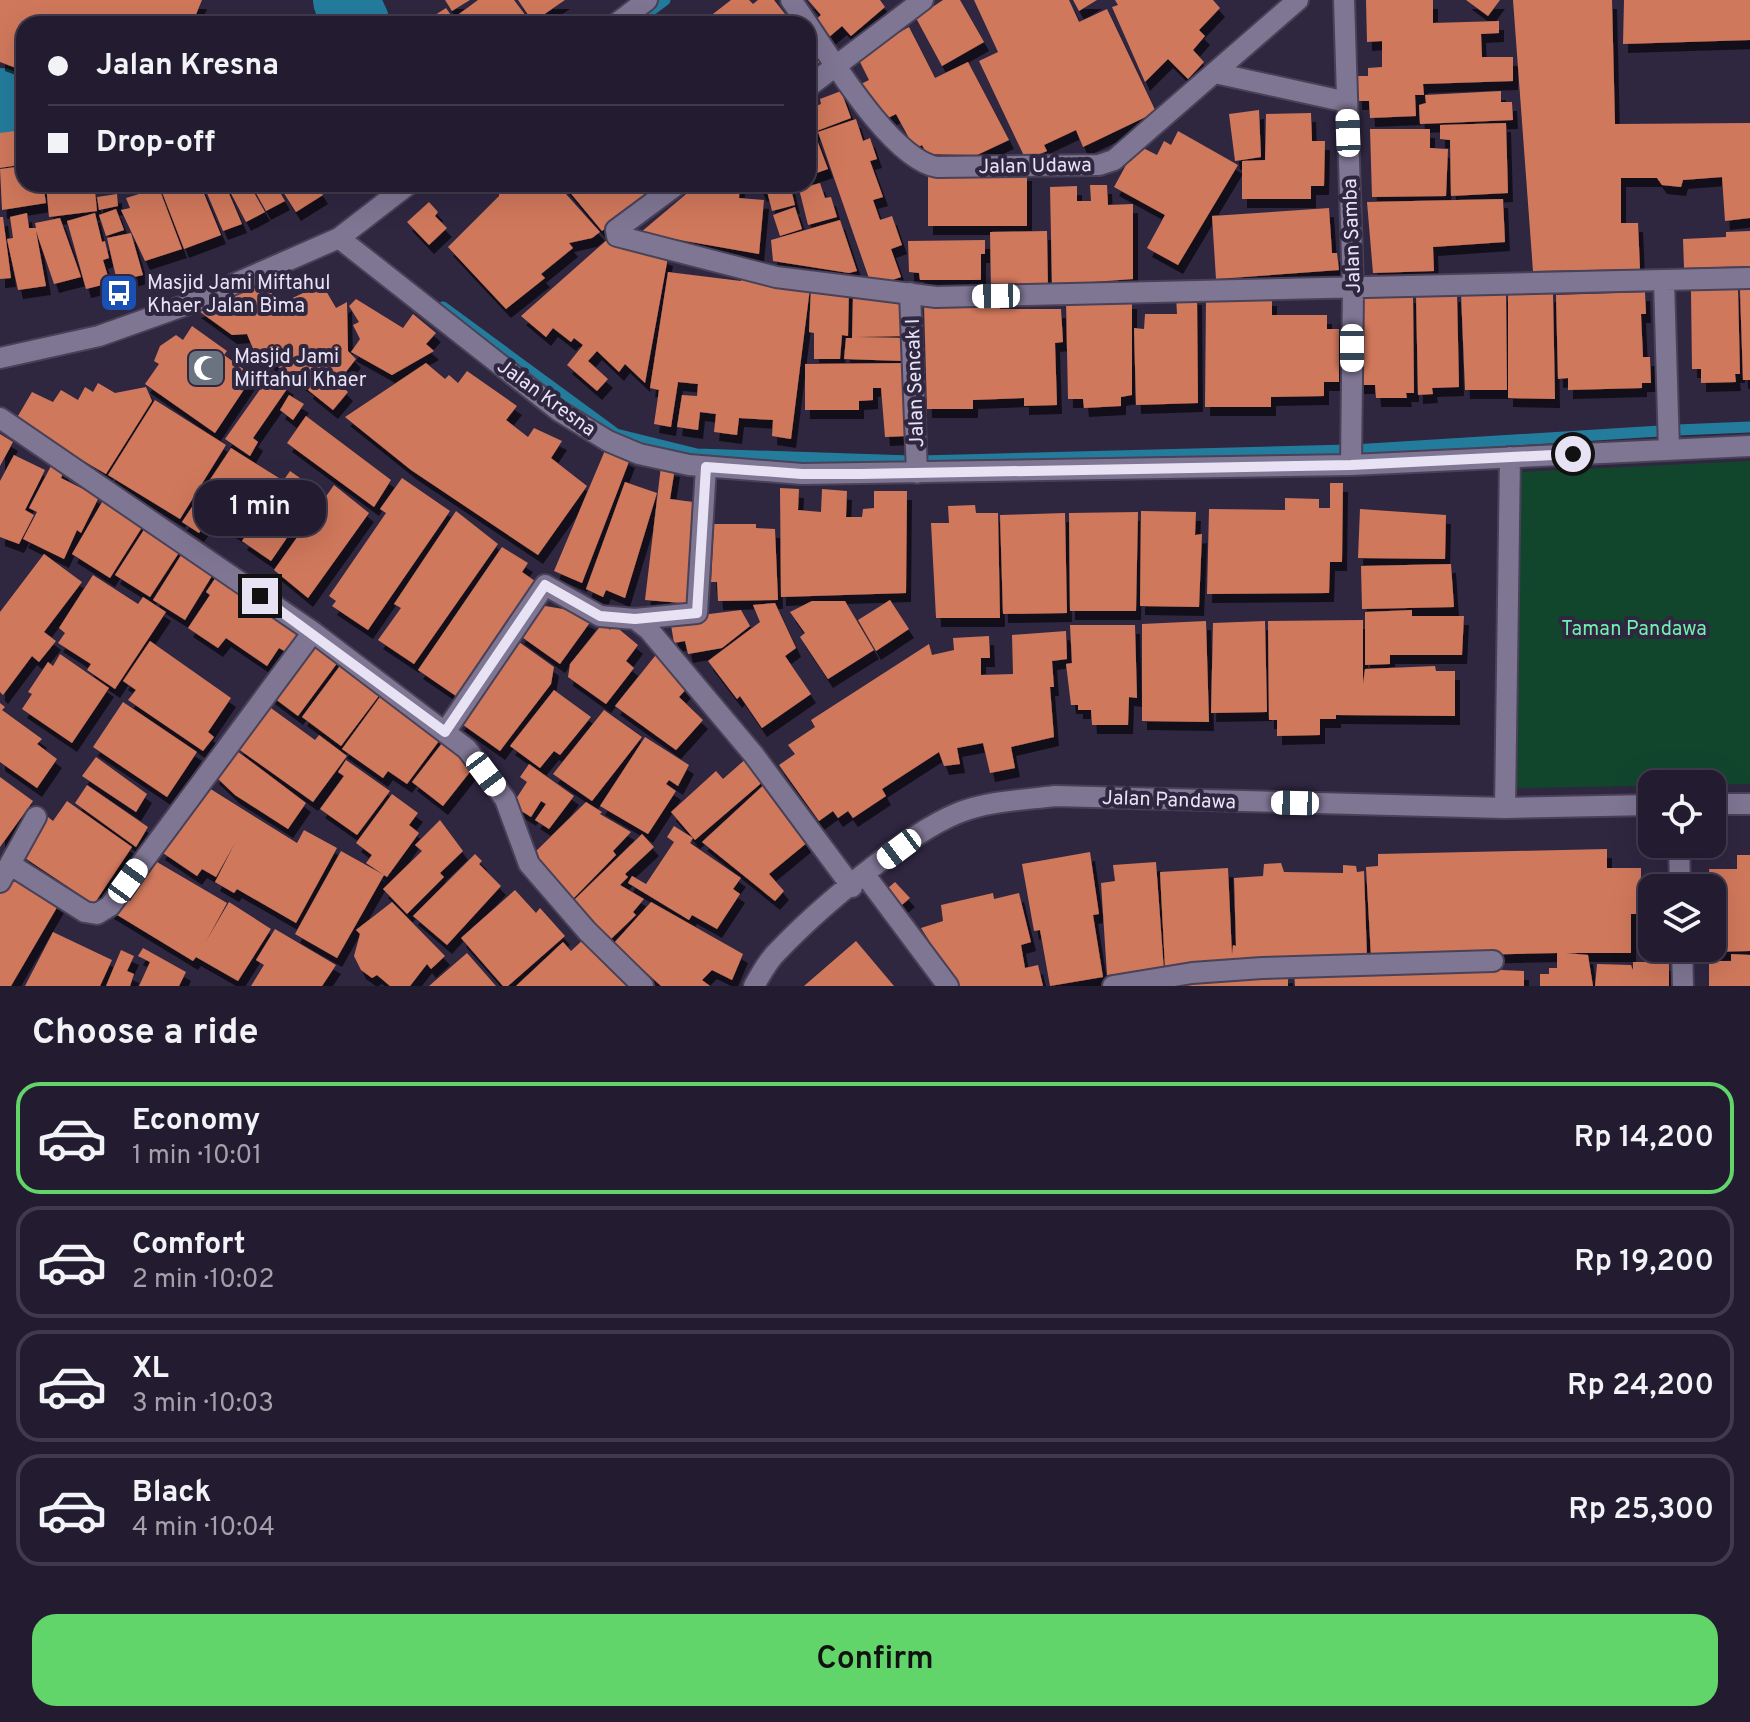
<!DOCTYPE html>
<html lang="en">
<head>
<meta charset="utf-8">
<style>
  :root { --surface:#231c30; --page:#2f293c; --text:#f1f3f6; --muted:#a3a1ab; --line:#403a4c; --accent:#61d46a }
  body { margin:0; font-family:Overpass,sans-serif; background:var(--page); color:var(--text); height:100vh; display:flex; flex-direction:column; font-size:30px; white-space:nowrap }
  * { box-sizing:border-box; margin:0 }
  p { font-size:26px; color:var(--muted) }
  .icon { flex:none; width:44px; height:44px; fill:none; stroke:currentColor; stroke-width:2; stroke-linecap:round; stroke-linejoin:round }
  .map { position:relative; height:986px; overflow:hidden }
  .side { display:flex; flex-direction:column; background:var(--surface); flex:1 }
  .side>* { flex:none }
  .top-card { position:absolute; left:16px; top:16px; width:800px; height:176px; border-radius:24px; box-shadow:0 8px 32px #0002,0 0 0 2px var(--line); display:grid; align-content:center; height:176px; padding:0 32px; background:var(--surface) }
  .tools { position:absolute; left:1638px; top:770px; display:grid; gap:16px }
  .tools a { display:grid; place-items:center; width:88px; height:88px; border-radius:16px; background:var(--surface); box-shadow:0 8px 32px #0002,0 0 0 2px var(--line); font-size:40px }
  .end { position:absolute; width:36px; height:36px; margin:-18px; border:10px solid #e8e3f4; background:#111; box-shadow:0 0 0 4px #111 }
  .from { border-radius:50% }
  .bubble { position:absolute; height:56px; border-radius:24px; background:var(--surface); box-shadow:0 8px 32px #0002,0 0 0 2px var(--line); font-size:26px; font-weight:600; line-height:56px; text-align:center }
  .car { position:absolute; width:24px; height:48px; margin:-24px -12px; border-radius:10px; box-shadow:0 0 6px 2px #0007; background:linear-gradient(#fff 24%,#345 0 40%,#fff 0 76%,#345 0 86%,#fff 0) }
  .top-card b { display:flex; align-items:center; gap:28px; height:76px; font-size:30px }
  .top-card b+b { border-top:2px solid var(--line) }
  .top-card i { width:20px; height:20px; background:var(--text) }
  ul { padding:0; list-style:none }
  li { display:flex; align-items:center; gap:24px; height:112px; margin:0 16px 12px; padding:0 16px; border:4px solid var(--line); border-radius:24px }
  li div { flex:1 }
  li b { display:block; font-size:30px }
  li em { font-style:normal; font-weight:600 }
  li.on { border-color:var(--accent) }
  li>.icon { width:72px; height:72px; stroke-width:1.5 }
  h2 { padding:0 32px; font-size:36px; line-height:96px }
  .action { display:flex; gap:16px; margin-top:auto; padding:16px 32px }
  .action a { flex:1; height:92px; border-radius:24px; background:var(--accent); color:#111; font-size:32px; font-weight:600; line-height:92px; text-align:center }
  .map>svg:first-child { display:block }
  .green { fill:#11462d }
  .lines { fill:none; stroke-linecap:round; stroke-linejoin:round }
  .stream { stroke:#247c9d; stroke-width:11 }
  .river { stroke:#247c9d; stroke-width:66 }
  .building { fill:#d0785c; filter:url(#shadow) }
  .minor-casing { stroke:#494157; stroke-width:24 }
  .minor { stroke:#7f7694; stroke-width:20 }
  .route { stroke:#e8e3f4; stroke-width:10 }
  .labels { text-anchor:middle; stroke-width:8; stroke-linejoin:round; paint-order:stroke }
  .street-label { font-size:20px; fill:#e8e3f4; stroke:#2f2640 }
  .poi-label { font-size:20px; fill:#e8e3f4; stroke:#2f2640; text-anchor:start }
  .park-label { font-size:20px; fill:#71f1af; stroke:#2f2640 }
</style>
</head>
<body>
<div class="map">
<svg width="1750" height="986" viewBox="0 0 1750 986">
  <defs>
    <filter id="shadow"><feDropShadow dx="5" dy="9" stdDeviation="0" flood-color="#0009"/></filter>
  </defs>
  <rect width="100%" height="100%" fill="#2f2640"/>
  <!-- green -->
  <path class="green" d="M1750 461V784L1517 788 1521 472Z"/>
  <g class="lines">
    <!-- stream -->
    <path class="stream" d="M633 24 665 0
      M443 307 616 434 697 454 911 461
      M1677 430 1750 427
      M1353 450 1660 431
      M920 461 1348 450"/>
    <!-- river -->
    <path class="river" d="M346 0 357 24
      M0 101 24 118"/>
  </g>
  <!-- building -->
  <path class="building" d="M0 0H202L192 24H24V71L0 62Z
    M445 0H470L452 11Z
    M478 0H514L532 24H467L459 14Z
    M518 0H565L533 22Z
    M731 0H749L753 4 758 0H774L793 24H700Z
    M808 0H880L885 7 851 36 842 26 828 38 814 21 821 15Z
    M943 0H960L984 42 942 66 916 18Z
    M974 0H1069L1079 22 1107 9 1156 112 1083 147 1076 130 1044 145 1047 151 1026 160 979 61 998 52Z
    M1073 0H1097L1079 11Z
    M1115 0H1213L1220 8 1199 30 1205 36 1193 50 1204 62 1188 79 1168 59 1145 82 1112 7 1118 5Z
    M1366 0H1433V23L1499 21V33L1481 34 1482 57H1513V81L1423 84 1424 95H1415L1416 116 1370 118 1369 101H1357L1356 76H1368V68L1382 67V41L1367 42Z
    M1466 0H1500L1488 16Z
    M1513 0H1612L1615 124 1750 123V218L1725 221 1722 177 1683 180 1681 187 1662 185 1657 178H1621V223H1638L1640 269 1533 271Z
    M1624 0H1750V40L1623 44Z
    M446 8 457 24H421Z
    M909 27 935 78 968 62 1009 140 977 155 927 154 922 145 915 149 896 114 884 120 873 99 866 102 857 86 869 80 857 56Z
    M808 44 821 61 808 72Z
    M841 91 851 118 814 132 828 169 808 176V100L811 108 821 104 820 99Z
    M1501 91V102H1512L1513 120 1420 124 1419 105 1426 103 1425 95Z
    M1259 110 1261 157 1235 161 1229 114Z
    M1311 113 1312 141H1325L1324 186H1311V199H1242V161L1265 160 1266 114Z
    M856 119 863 141 870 138 877 159 870 161 883 197 873 200 880 220 892 216 902 245 891 249 901 277 872 287 818 132Z
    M1506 123 1508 193 1451 196 1450 140 1440 139V125Z
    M1370 129H1430V148L1448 149 1446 196 1372 197Z
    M15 131 19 165 0 168V133Z
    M1178 131 1238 165 1178 265 1147 248 1165 215 1114 187 1137 145 1157 155 1164 141 1171 145Z
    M24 166V184H43L46 203 2 210 0 169Z
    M928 171 1027 172V226H928Z
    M820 183 825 198 831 197 837 217 808 225 799 189Z
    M46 184H72L73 191 95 190 97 211 49 217Z
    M168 184H200L221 235 184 249 160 187Z
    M203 184H225L242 224 223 231Z
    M226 184H249L265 212 246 222Z
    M251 184H275L285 201 266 211Z
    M278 184H316L323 195 296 212Z
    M500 184H557L600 232 592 238 569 243 573 248 541 274 545 278 506 309 448 247 499 196Z
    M563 184H662L602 231Z
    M698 184 740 185 739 198 764 200 759 254 640 233Z
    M758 184H785L762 193Z
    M790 185 795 205 772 211 767 191Z
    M1090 185H1107L1108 205 1133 204V279L1052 285 1050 187 1077 186V201H1091Z
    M159 188 182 249 145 261 121 210 130 208 126 198Z
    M117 194 118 206 99 210 97 197Z
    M1503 199 1505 242 1433 247 1434 271 1373 273 1367 202Z
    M429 202 438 212 435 216 447 228 429 245 407 222Z
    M795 207 802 229 780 236 773 215Z
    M1329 208 1332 253H1337L1339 270 1216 279 1212 216Z
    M116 209 124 230 106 236 99 215Z
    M27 213 29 228H36L35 223 60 218 81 277 54 284 36 231 46 286 18 290 7 239 13 238 10 217Z
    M95 213 102 242 105 241 109 258 103 260 110 283 86 289 67 221Z
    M0 217H3L11 278 0 279Z
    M840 220 857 271 849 273 773 261 771 240Z
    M1047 231 1048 289 991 291 990 232Z
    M1750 231V266L1684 268 1683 239 1726 237V232Z
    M131 233 143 275 117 281 107 238Z
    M609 238 668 257 645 383 625 364 619 372 597 351 588 361 608 379 597 391 567 365 583 345 574 338 571 342 553 328 546 337 521 316Z
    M985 240V254H981V280H920L919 273 909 272 908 241Z
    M668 272 741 281V277L810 288 791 439 772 436 773 420 739 418 737 435 714 432 716 414 700 412 698 430 677 427 682 395 697 396 698 384 678 382 671 427 654 424 659 390 650 388Z
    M264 284 280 304 322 284 336 308 347 302 348 351 356 359 338 382 348 392 333 410 308 390 309 387 254 351 247 334 232 335 196 309Z
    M811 287 849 288 848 336 842 335 840 359H814V333L809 332Z
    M1738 289 1740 374H1735L1736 382 1701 383V369H1692L1691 291Z
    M1740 290H1750V380H1743Z
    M1506 292 1507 390H1465L1461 293Z
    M1645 292 1646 314H1641L1643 357H1650L1651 383H1642V388L1568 390V378L1558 379 1556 295Z
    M1457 293 1459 387 1432 388 1433 394 1418 395 1416 295Z
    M1553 293 1555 399 1508 398V295Z
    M1413 294 1414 393H1406L1407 398H1376L1375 385H1359L1357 296Z
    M1176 296H1197L1198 403 1136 405 1134 328 1144 329 1145 314H1177Z
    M853 297H905L906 336 856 337 904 338 903 361 844 359 846 338H852Z
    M1206 297H1272V315H1327V329H1339V382H1324V396L1271 397V407H1205Z
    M356 299 403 328 413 314 436 333 426 344 434 351 392 375 351 352 360 339 353 325 359 322 349 306Z
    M1066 300H1132V395L1121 397V406L1084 408 1083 399H1068Z
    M1000 302V309H1061L1063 342 1055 343 1057 405 1024 406V398L973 400V409H927L924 305Z
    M192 326 227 351 224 355 253 376 215 433 145 384 159 364 154 361 160 346 176 335 183 340Z
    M426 363 445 379 449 375 458 383 467 371 517 406 506 420 528 437 534 428 562 441 551 458 587 486 538 555 411 470 345 417Z
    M905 363 907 436 885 437 881 388H873V400L859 401V410H805V364Z
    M271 374 289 386 253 438 258 442 250 456 225 439Z
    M98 383 115 393 146 387 152 401 106 474 15 421 32 392 53 402 61 390 78 400 85 387 93 392Z
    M289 395 304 404 293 420 280 410Z
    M155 400 226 445 180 519 108 475Z
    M306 416 391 480 374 507 287 443Z
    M0 434 13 442 0 466Z
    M231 448 279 478 240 535 211 516 199 533 182 522Z
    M606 448 630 459 582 583 554 571Z
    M14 455 45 470 25 510 34 515 19 544 0 537V481Z
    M52 464 64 471 61 478 99 497 81 533 77 530 64 559 23 539 37 512 29 508Z
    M661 466 675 468 670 499 701 503 695 604 645 600Z
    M290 471 323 494 308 515 304 513 271 561 242 541Z
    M402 478 450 511 368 630 332 606 336 601 329 596 386 513 380 509Z
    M625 482 657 493 625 598 606 590 603 597 586 589Z
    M1330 483H1343L1342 562H1330L1329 593 1207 594 1209 509 1285 510V498L1319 499V508H1330Z
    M334 485 369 513 308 598 274 570Z
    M780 488 799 489 798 510 821 512 822 489 847 491 846 517H862L863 509 874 508V491H907L906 593 781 597Z
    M105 497 146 521 110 578 72 554Z
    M975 505 976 513H998L1000 618H936L931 523H949L948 506Z
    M1360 509 1446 515 1445 559 1358 558Z
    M456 511 498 544 414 664 378 640 401 608 394 604Z
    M1141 511 1196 512 1195 535 1202 534 1199 607 1140 606Z
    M1138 512 1136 611H1070L1069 513Z
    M1065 513 1067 613 1003 614 1000 515Z
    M714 524H756V528L775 529 778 600 718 601 717 582H711Z
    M147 525 182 548 150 597 115 575Z
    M502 547 528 563 522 572 535 581 456 696 418 670Z
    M183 552 215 571 185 620 153 600Z
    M44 554 82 582 44 632 56 641 39 662 32 656 3 695 0 692V612Z
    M1451 564 1454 607 1362 609 1361 566Z
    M93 575 138 604 143 597 166 612 115 689 87 670 91 664 58 643 65 633 59 628Z
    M216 577 249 599 238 615 241 617 255 597 301 630 286 652 279 648 267 666 226 638 218 648 188 628 210 595 206 592Z
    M890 600 909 629 876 651 858 620Z
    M812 601H845L874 650 828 679 800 637 805 633 790 612Z
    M775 603 796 648 785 656 811 694 762 728 740 696 737 699 708 661 760 622 753 605Z
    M539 605 563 609 591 621 560 664 519 635Z
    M741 610 750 626 722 648 688 654 685 641 674 643 670 619Z
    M1412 610V616H1464L1462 655H1390V664L1365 665V612Z
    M1363 620V684L1365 669 1435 666 1436 671H1455V716L1336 715V719H1320V735L1277 736V720H1269L1268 621Z
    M1206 621 1209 722 1142 721V624Z
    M1265 621 1267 712 1211 713 1213 623Z
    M603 623 610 630 614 625 638 645 626 661 634 668 606 704 568 677 570 664Z
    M1070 625H1135L1137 698 1129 697 1128 725H1092L1091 710H1078V705H1071L1066 664 1072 663Z
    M1066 631 1067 659 1052 661 1054 687H1050L1054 737 1011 747 1015 768 990 773 983 743 957 748 960 764 944 766 939 752 882 789 886 796 853 818 848 811 838 818 833 811 819 821 779 765 795 754 788 745 815 727 811 720 929 644 932 655 954 650 953 638 989 636 990 658H981V675L1013 674 1012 635Z
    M312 637 341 658 298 716 270 695Z
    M150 641 231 698 208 732 214 737 203 751 128 700 136 690 123 681Z
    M519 642 554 667 551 684 500 751 459 722Z
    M659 651 689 686 679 697 703 720 676 750 615 706Z
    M60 654 109 688 72 743 22 709 32 694 28 692 48 662 53 666Z
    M345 659 384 689 341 746 302 717Z
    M385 690 445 733 407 784 388 771 383 778 342 749Z
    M554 690 591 717 560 755 554 751 540 768 510 746Z
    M123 702 197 752 167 797 93 747Z
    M0 703 5 707 2 710 42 739 37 744 57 759 37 788 0 762Z
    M264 703 315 740 319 735 347 756 313 802 237 748Z
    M604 710 642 737 592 801 553 774Z
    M645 737 689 765 678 786 669 780 666 784 676 791 648 834 600 806Z
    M446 738 477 763 443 806 412 782Z
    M233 748 306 803 288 829 235 795 214 775Z
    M96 757 147 794 136 812 82 776Z
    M748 757 765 780 695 840 671 812 716 771 723 779Z
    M346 760 390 791 357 835 320 809 344 776 338 772Z
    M529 764 574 796 549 829 535 820 546 804 541 801 531 817 512 805 527 782 520 777Z
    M0 777 33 801 0 847Z
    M769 780 814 837 769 874 784 891 775 901 702 842Z
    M201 783 297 843 304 830 337 848 296 923 237 889 234 893 215 882 235 843 216 877 202 869 197 876 160 851Z
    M87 785 148 827 136 847 75 803Z
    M392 794 418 813 409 825 419 833 387 877 384 875 337 958 295 934 341 851 384 875 366 863 372 855 356 843Z
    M67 801 132 847 94 904 22 856 48 817 53 821Z
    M586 802 602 812 600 814 631 832 613 851 616 855 569 903 528 859Z
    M440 820 463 851 440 873 444 877 407 914 383 889 422 851 415 845Z
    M674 826 693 838 690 843 741 878 733 889 740 894 717 929 692 915 689 920 628 883 632 876 646 884 674 842 667 837Z
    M642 834 654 847 625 874 628 877 620 885 644 899 633 912 636 915 611 939 572 902Z
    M1607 849V868H1641V914H1631V953H1566L1588 955 1593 986H1540V974H1549V968H1557V953L1371 957 1366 867 1378 866V854Z
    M1090 852 1099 914 1093 915 1103 977 1050 986 1040 930 1034 931 1022 864Z
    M475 854 482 861 479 864 501 886 447 945 413 916Z
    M1737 855H1750V951L1707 952V948H1712V930L1728 929 1727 897H1712L1709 869H1737Z
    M157 862 227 903 205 943 229 902 271 929 238 981 196 957 193 961 109 910 118 895 130 901Z
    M1156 862 1164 971 1107 975 1101 883 1115 881 1113 865Z
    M1281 863 1284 872 1343 873V865L1356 866 1357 872 1364 871 1367 957 1165 968 1160 872 1228 868 1232 955 1233 945 1236 946 1234 878 1263 876 1264 864Z
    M8 873 59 904 11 986H0V885Z
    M895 882 910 898 896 910 881 894Z
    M515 890 536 913 540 908 565 936 508 986H503L461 938Z
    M993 893 994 899 1019 893 1031 942 1021 945 1025 968 1038 965 1043 986H958L921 928 943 921 941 905Z
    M392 902 445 956 431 969 427 964 410 986H390L377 975 372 978 361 970 354 956 360 934 356 930Z
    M651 902 743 954 732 980 712 970 702 980 710 986H661L614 943Z
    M275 929 336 965 322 986H251L264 965 256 960Z
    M53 932 112 960 100 986H25Z
    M585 938 631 986H516L563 942 571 951Z
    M856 941 894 986H804Z
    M143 948 186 972 179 986H139L150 962 138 956Z
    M121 950 134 956 127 971 134 974 130 986H106Z
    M467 953 496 986H429Z
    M1731 954 1750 955V986H1709V961H1731Z
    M1633 962H1669V986H1595L1597 964 1631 965 1633 970Z
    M1432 967 1524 971V986H1295L1294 972Z
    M1288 974V986H1187V981Z"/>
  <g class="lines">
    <defs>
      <path id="minor" d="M791 0C821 41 888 159 937 167L1099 165 1114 160 1298 0
        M1344 0 1353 289 1351 465
        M616 24 647 0
        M1215 73 1347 102
        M808 87 923 0
        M678 184 616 230 617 236 776 277 936 297 1750 278
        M339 238 559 411 608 441 639 454 689 465 802 474 1351 465 1750 446
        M1664 281 1669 450
        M910 293 917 473
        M0 358 99 336 186 305 339 238 409 184
        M0 418 313 632 467 749 505 799 529 864 587 931 643 986
        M635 619 649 630 754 755 852 887
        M445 732 545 585 600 616 635 619 697 613 706 467
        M1712 804H1750
        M1505 808 1510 457
        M1679 844 1680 888
        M11 865 85 912 97 914 110 906 313 632
        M865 875 948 986
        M0 882 36 817
        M1682 948 1683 986
        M754 986C761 974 768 960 778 951 818 909 906 834 958 813 988 801 1023 800 1055 796L1505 808 1652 805
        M1113 986 1192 973 1262 968 1493 961"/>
    </defs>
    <!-- minor casing -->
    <use href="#minor" class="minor-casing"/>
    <!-- minor -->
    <use href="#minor" class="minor"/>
  </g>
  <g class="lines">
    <!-- route -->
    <path class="route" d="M260 596 445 732 545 585 600 616 635 619 697 613 706 467 802 474H860L1351 465 1573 454"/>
  </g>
  <!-- icons -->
  <defs>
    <symbol id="bus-square" viewBox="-11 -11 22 22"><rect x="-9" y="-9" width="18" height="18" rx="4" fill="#1a4fb4" stroke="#2f2640"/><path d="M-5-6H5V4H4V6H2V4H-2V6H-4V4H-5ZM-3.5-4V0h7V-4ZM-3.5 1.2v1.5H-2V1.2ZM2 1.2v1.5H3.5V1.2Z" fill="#fff"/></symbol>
    <symbol id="mosque-square" viewBox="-11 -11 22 22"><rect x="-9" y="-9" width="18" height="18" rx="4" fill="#6b7280" stroke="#2f2640"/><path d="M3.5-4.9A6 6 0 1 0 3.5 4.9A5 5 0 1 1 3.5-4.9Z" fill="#fff"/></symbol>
  </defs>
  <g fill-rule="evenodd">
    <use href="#bus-square" x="97" y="271" width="44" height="44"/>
    <use href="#mosque-square" x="184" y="346" width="44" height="44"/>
  </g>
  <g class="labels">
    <!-- street labels -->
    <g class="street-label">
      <text transform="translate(1035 165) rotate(-1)" y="7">Jalan Udawa</text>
      <text transform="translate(1351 236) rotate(-92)" y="7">Jalan Samba</text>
      <text transform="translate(914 383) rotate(-92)" y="7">Jalan Sencak I</text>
      <text transform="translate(547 397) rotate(36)" y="7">Jalan Kresna</text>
      <text transform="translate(1169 799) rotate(2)" y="7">Jalan Pandawa</text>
    </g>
    <!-- poi labels -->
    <g class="poi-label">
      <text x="147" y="289">Masjid Jami Miftahul<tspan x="147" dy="23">Khaer Jalan Bima</tspan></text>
      <text x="234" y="363">Masjid Jami<tspan x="234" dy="23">Miftahul Khaer</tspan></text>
    </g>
    <!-- park labels -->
    <g class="park-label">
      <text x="1634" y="635">Taman Pandawa</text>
    </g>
  </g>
</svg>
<div class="tools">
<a><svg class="icon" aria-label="locate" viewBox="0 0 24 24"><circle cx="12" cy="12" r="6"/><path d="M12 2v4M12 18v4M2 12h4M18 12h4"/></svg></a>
<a><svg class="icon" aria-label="layers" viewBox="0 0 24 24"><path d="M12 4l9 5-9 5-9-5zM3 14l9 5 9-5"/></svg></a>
</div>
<i class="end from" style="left:1573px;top:454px"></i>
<i class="end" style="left:260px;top:596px"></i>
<div class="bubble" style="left:194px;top:480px;width:132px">1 min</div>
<i class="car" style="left:1348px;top:133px;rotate:358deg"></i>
<i class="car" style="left:996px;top:296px;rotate:269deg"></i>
<i class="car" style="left:1352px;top:348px;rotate:180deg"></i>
<i class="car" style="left:486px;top:774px;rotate:143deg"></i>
<i class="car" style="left:1295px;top:803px;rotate:271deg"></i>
<i class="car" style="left:899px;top:849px;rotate:233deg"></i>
<i class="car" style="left:128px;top:881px;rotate:36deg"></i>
<div class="top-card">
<b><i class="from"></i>Jalan Kresna</b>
<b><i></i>Drop-off</b>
</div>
</div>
<section class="side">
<h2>Choose a ride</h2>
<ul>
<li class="on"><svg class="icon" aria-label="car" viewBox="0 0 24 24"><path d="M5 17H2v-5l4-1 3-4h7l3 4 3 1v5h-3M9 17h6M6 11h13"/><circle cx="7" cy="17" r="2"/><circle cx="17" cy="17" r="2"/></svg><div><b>Economy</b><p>1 min · 10:01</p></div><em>Rp 14,200</em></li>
<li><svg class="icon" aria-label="car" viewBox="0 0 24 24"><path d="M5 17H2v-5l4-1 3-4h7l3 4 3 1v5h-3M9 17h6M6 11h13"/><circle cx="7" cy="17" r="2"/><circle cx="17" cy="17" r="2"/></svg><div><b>Comfort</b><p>2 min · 10:02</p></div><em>Rp 19,200</em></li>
<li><svg class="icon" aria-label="car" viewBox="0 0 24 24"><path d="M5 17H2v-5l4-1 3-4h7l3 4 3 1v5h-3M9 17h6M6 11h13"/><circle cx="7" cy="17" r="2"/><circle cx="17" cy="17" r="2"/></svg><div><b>XL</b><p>3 min · 10:03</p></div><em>Rp 24,200</em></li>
<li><svg class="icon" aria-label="car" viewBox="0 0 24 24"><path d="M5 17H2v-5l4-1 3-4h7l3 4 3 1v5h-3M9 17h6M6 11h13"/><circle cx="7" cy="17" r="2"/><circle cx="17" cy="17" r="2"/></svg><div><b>Black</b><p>4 min · 10:04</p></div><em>Rp 25,300</em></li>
</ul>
<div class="action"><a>Confirm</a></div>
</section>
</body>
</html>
